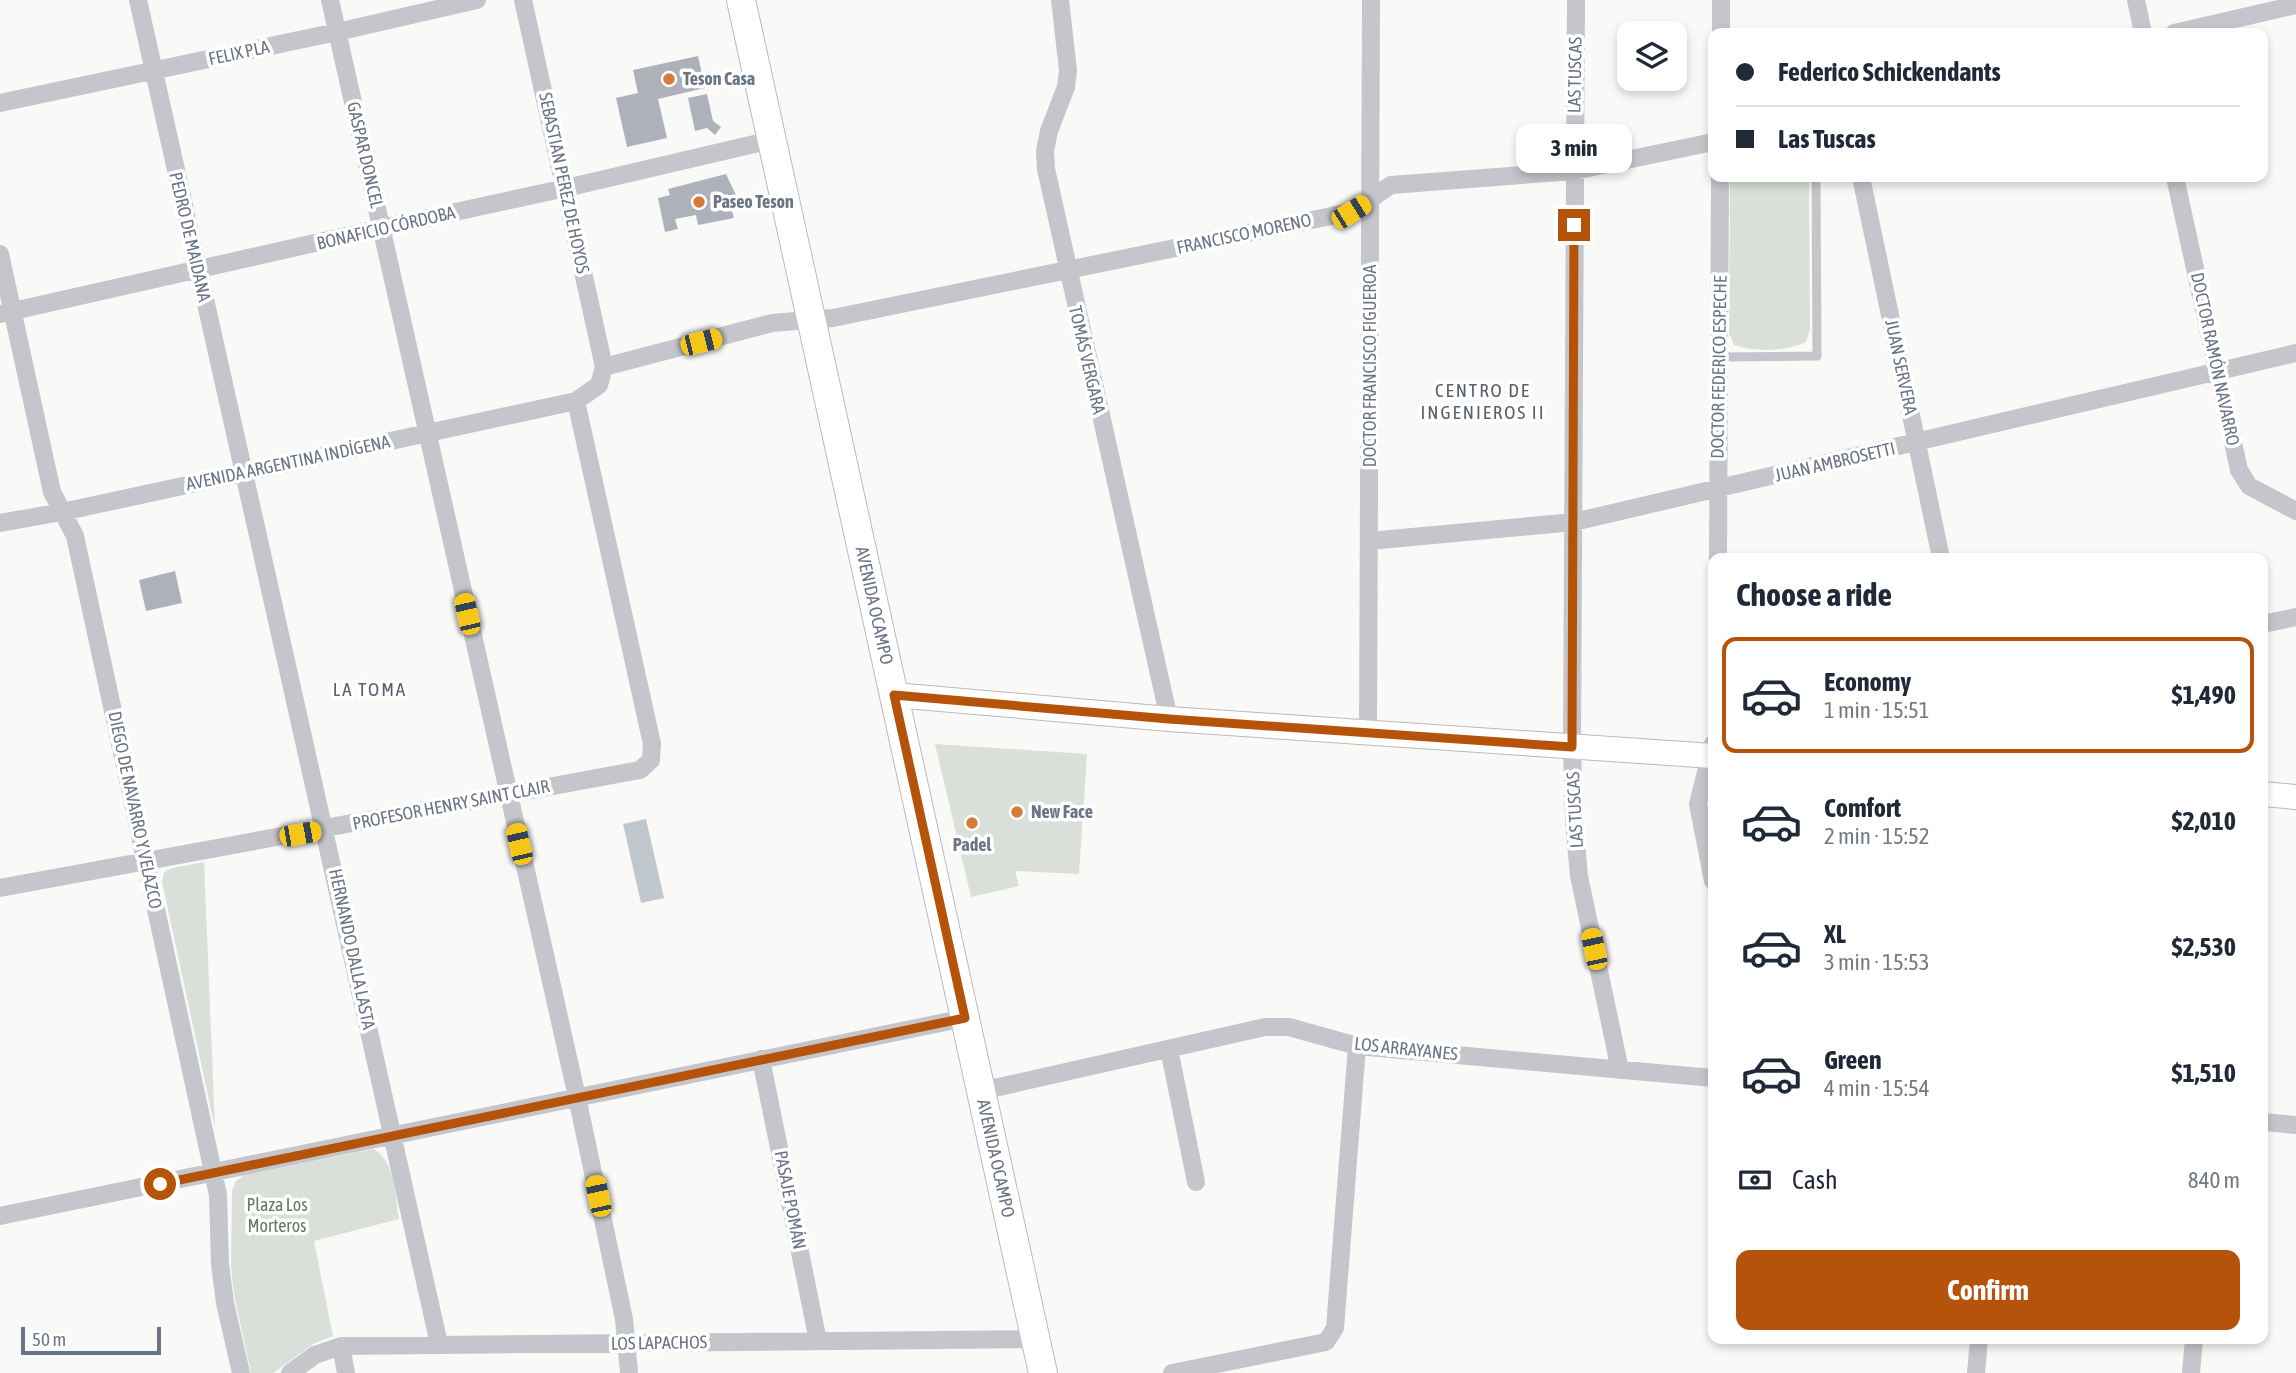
<!DOCTYPE html>
<html lang="en">
<head>
<meta charset="utf-8">
<style>
  :root { --surface:#fff; --page:#f6f6f7; --text:#1f2937; --muted:#747a83; --line:#e0e1e3; --accent:#b45309 }
  body { margin:0; font-family:"Asap Condensed",sans-serif; background:var(--page); color:var(--text); height:100vh; display:flex; flex-direction:column; font-size:26px; white-space:nowrap }
  * { box-sizing:border-box; margin:0 }
  p { font-size:23px; color:var(--muted) }
  .icon { flex:none; width:38px; height:38px; fill:none; stroke:currentColor; stroke-width:2; stroke-linecap:round; stroke-linejoin:round }
  .map { position:relative; flex:1; overflow:hidden }
  .details { position:absolute; left:1708px; top:553px; width:560px; height:791px; display:flex; flex-direction:column; background:var(--surface); border-radius:14px; box-shadow:0 4px 10px #0003 }
  .details>* { flex:none }
  .banner { position:absolute; left:1708px; top:28px; width:560px; height:154px; border-radius:14px; box-shadow:0 4px 10px #0003; display:grid; align-content:center; height:154px; padding:0 28px; background:var(--surface) }
  .fabs { position:absolute; left:1617px; top:21px; display:grid; gap:14px }
  .fabs a { display:grid; place-items:center; width:70px; height:70px; border-radius:14px; background:var(--surface); box-shadow:0 4px 10px #0003; font-size:35px }
  .scale { position:absolute; left:21px; bottom:18px; width:140px; box-sizing:border-box; padding-left:7px; border:4px solid #6b7586; border-top:0; font-size:19px; line-height:24px; white-space:nowrap; color:#6b7586; -webkit-text-stroke:5px #fff; paint-order:stroke }
  .end { position:absolute; width:32px; height:32px; margin:-16px; border:9px solid #b45309; background:#fff; box-shadow:0 0 0 4px #fff }
  .from { border-radius:50% }
  .bubble { position:absolute; height:49px; border-radius:14px; background:var(--surface); box-shadow:0 4px 10px #0003; font-size:23px; font-weight:700; line-height:49px; text-align:center }
  .car { position:absolute; width:21px; height:42px; margin:-21px -10px; border-radius:9px; box-shadow:0 0 5px 2px #0007; background:linear-gradient(#f5c518 24%,#345 0 40%,#f5c518 0 76%,#345 0 86%,#f5c518 0) }
  .banner b { display:flex; align-items:center; gap:24px; height:66px; font-size:26px }
  .banner b+b { border-top:2px solid var(--line) }
  .banner i { width:18px; height:18px; background:var(--text) }
  ul { padding:0; list-style:none }
  li { display:flex; align-items:center; gap:21px; height:116px; margin:0 14px 10px; padding:0 14px; border:4px solid transparent; border-radius:14px }
  li div { flex:1 }
  li b { display:block; font-size:26px }
  li em { font-style:normal; font-weight:700 }
  li.current { border-color:var(--accent) }
  li>.icon { width:63px; height:63px; stroke-width:1.5 }
  h2 { padding:0 28px; font-size:32px; line-height:84px }
  .pay { display:flex; align-items:center; gap:18px; height:77px; padding:0 28px; font-size:26px }
  .pay p { margin-inline-start:auto }
  .primary-button { display:flex; gap:14px; margin-top:auto; padding:14px 28px }
  .primary-button a { flex:1; height:80px; border-radius:14px; background:var(--accent); color:#fff; font-size:28px; font-weight:700; line-height:80px; text-align:center }
  .map>svg:first-child { display:block }
  .green { fill:#dae0d9 }
  .water { fill:#c0c7cd }
  .building { fill:#adb2ba }
  .lines { fill:none; stroke-linecap:round; stroke-linejoin:round }
  .secondary-casing { stroke:#b6babf; stroke-width:26 }
  .primary-casing { stroke:#b7babf; stroke-width:30 }
  .lane { stroke:#c4c6cb; stroke-width:9 }
  .street { stroke:#c4c6cb; stroke-width:18 }
  .secondary { stroke:#fff; stroke-width:24 }
  .primary { stroke:#fff; stroke-width:28 }
  .route { stroke:#b45309; stroke-width:9 }
  .poi-dot { fill:#d67c3b; stroke:#fff; stroke-width:2.5 }
  .labels { text-anchor:middle; stroke-width:7; stroke-linejoin:round; paint-order:stroke }
  .street-label { font-size:18px; fill:#6b7586; stroke:#fff }
  .poi-label { font-size:18px; font-weight:bold; fill:#6b7586; stroke:#fff; text-anchor:start }
  .park-label { font-size:18px; fill:#667965; stroke:#fff }
  .neighbourhood-label { font-size:19px; letter-spacing:2px; fill:#58606c; stroke:#fff }
</style>
</head>
<body>
<div class="map">
<svg width="2296" height="1373" viewBox="0 0 2296 1373">
  <rect width="100%" height="100%" fill="#f9f9f8"/>
  <!-- green -->
  <path class="green" d="M1730 177H1809L1810 329 1806 342C1784 352 1756 352 1734 345L1729 333Z
    M935 744 1087 754 1079 874 1015 871 1019 886 971 897Z
    M204 862 215 1128 162 882 164 872 172 868Z
    M374 1149C396 1163 395 1195 399 1219L314 1241 333 1336 315 1343 273 1373H251L234 1295 231 1267 232 1191 236 1181 244 1175Z"/>
  <!-- water -->
  <path class="water" d="M646 819 664 898 641 903 623 824Z"/>
  <!-- building -->
  <path class="building" d="M698 56 705 88 658 99 667 138 627 147 616 98 638 93 633 70Z
    M707 94 713 121 721 127 715 135 707 128 695 131 688 98Z
    M726 174 741 206 731 207 734 218 698 225 696 215 675 219 678 229 665 232 658 198 670 195 668 189Z
    M175 571 182 603 146 611 139 580Z"/>
  <g class="lines">
    <defs>
      <path id="secondary" d="M894 695 1169 719 1713 756
        M2263 794 2296 797"/>
      <g id="primary">
        <path id="s1" d="M741 0 1043 1373"/>
      </g>
    </defs>
    <!-- secondary casing -->
    <use href="#secondary" class="secondary-casing"/>
    <!-- primary casing -->
    <use href="#primary" class="primary-casing"/>
    <!-- lane -->
    <path class="lane" d="M1719 357 1817 356 1816 177"/>
    <!-- street -->
    <path class="street" d="M138 0 439 1344
      M330 0 577 1097 624 1319 629 1373
      M1060 0 1068 70 1066 87 1049 131 1045 151 1046 169 1169 719
      M1576 0 1572 747 1574 821 1579 876 1620 1070
      M2136 0 2143 33
      M1721 33V0
      M2174 33 2296 5
      M0 103 337 32 477 0
      M1861 177 1941 558
      M2175 177 2239 470 2249 486 2296 511
      M0 254 52 492 75 536 218 1195 220 1264 225 1303 241 1373
      M0 314 381 228 566 188 771 140
      M604 367 772 323 833 318 1351 212 1391 185 1574 171 1713 142
      M0 523 62 512 576 401 599 385 604 367 523 0
      M1369 541 1574 522 2296 353
      M1718 558 1720 177
      M2263 624 2296 617
      M1368 732 1371 0
      M1713 744 1698 804 1713 881
      M0 888 640 770 651 760 652 744 576 401
      M1169 1049 1196 1182
      M761 1059 818 1341
      M981 1091 1265 1027H1289L1357 1046 1713 1078
      M2263 1122 2296 1125
      M0 1216 965 1018
      M341 1346 346 1373
      M290 1373 315 1355 341 1346 1036 1339
      M1172 1373 1326 1342 1335 1328 1357 1046
      M1976 1373 1979 1339
      M2191 1373 2194 1339"/>
    <!-- secondary -->
    <use href="#secondary" class="secondary"/>
    <!-- primary -->
    <use href="#primary" class="primary"/>
  </g>
  <g class="lines">
    <!-- route -->
    <path class="route" d="M160 1184 965 1018 894 695 1169 719 1572 747 1574 225"/>
  </g>
  <!-- markers -->
  <g class="poi-dot">
    <circle cx="669" cy="79" r="7"/>
    <circle cx="699" cy="202" r="7"/>
    <circle cx="1017" cy="812" r="7"/>
    <circle cx="972" cy="823" r="7"/>
  </g>
  <g class="labels">
    <!-- street labels -->
    <g class="street-label">
      <text transform="translate(239 53) rotate(-12)" y="6">FELIX PLA</text>
      <text transform="translate(1575 75) rotate(-89)" y="6">LAS TUSCAS</text>
      <text transform="translate(365 155) rotate(77)" y="6">GASPAR DONCEL</text>
      <text transform="translate(564 183) rotate(78)" y="6">SEBASTIAN PEREZ DE HOYOS</text>
      <text transform="translate(386 228) rotate(-13)" y="6">BONAFICIO CÓRDOBA</text>
      <text transform="translate(1244 234) rotate(-12)" y="6">FRANCISCO MORENO</text>
      <text transform="translate(190 237) rotate(77)" y="6">PEDRO DE MAIDANA</text>
      <text transform="translate(2215 359) rotate(78)" y="6">DOCTOR RAMÓN NAVARRO</text>
      <text transform="translate(1087 360) rotate(77)" y="6">TOMÁS VERGARA</text>
      <text transform="translate(1370 366) rotate(-90)" y="6">DOCTOR FRANCISCO FIGUEROA</text>
      <text transform="translate(1719 367) rotate(-89)" y="6">DOCTOR FEDERICO ESPECHE</text>
      <text transform="translate(1901 367) rotate(78)" y="6">JUAN SERVERA</text>
      <text transform="translate(1835 462) rotate(-13)" y="6">JUAN AMBROSETTI</text>
      <text transform="translate(288 463) rotate(-12)" y="6">AVENIDA ARGENTINA INDÍGENA</text>
      <text dy="6" stroke="none"><textPath href="#s1" startOffset="620">AVENIDA OCAMPO</textPath></text>
      <text transform="translate(451 805) rotate(-11)" y="6">PROFESOR HENRY SAINT CLAIR</text>
      <text transform="translate(135 810) rotate(78)" y="6">DIEGO DE NAVARRO Y VELAZCO</text>
      <text transform="translate(1575 810) rotate(-93)" y="6">LAS TUSCAS</text>
      <text transform="translate(352 949) rotate(78)" y="6">HERNANDO DALLA LASTA</text>
      <text transform="translate(1406 1049) rotate(6)" y="6">LOS ARRAYANES</text>
      <text dy="6" stroke="none"><textPath href="#s1" startOffset="1186">AVENIDA OCAMPO</textPath></text>
      <text transform="translate(790 1200) rotate(79)" y="6">PASAJE POMÁN</text>
      <text transform="translate(659 1343) rotate(-1)" y="6">LOS LAPACHOS</text>
    </g>
    <!-- poi labels -->
    <g class="poi-label">
      <text x="683" y="85">Teson Casa</text>
      <text x="713" y="208">Paseo Teson</text>
      <text x="1031" y="818">New Face</text>
      <text x="972" y="851" text-anchor="middle">Padel</text>
    </g>
    <!-- park labels -->
    <g class="park-label">
      <text x="277" y="1211">Plaza Los<tspan x="277" dy="21">Morteros</tspan></text>
    </g>
    <!-- neighbourhood labels -->
    <g class="neighbourhood-label">
      <text x="1483" y="397">CENTRO DE<tspan x="1483" dy="22">INGENIEROS II</tspan></text>
      <text x="370" y="696">LA TOMA</text>
    </g>
  </g>
</svg>
<div class="fabs">
<a><svg class="icon" aria-label="layers" viewBox="0 0 24 24"><path d="M12 4l9 5-9 5-9-5zM3 14l9 5 9-5"/></svg></a>
</div>
<div class="scale">50 m</div>
<i class="end from" style="left:160px;top:1184px"></i>
<i class="end" style="left:1574px;top:225px"></i>
<div class="bubble" style="left:1516px;top:124px;width:116px">3 min</div>
<i class="car" style="left:1351px;top:212px;rotate:58deg"></i>
<i class="car" style="left:701px;top:342px;rotate:76deg"></i>
<i class="car" style="left:467px;top:614px;rotate:347deg"></i>
<i class="car" style="left:300px;top:834px;rotate:80deg"></i>
<i class="car" style="left:519px;top:844px;rotate:347deg"></i>
<i class="car" style="left:1594px;top:949px;rotate:348deg"></i>
<i class="car" style="left:598px;top:1196px;rotate:348deg"></i>
<div class="banner">
<b><i class="from"></i>Federico Schickendants</b>
<b><i></i>Las Tuscas</b>
</div>
<section class="details">
<h2>Choose a ride</h2>
<ul>
<li class="current"><svg class="icon" aria-label="car" viewBox="0 0 24 24"><path d="M5 17H2v-5l4-1 3-4h7l3 4 3 1v5h-3M9 17h6M6 11h13"/><circle cx="7" cy="17" r="2"/><circle cx="17" cy="17" r="2"/></svg><div><b>Economy</b><p>1 min · 15:51</p></div><em>$1,490</em></li>
<li><svg class="icon" aria-label="car" viewBox="0 0 24 24"><path d="M5 17H2v-5l4-1 3-4h7l3 4 3 1v5h-3M9 17h6M6 11h13"/><circle cx="7" cy="17" r="2"/><circle cx="17" cy="17" r="2"/></svg><div><b>Comfort</b><p>2 min · 15:52</p></div><em>$2,010</em></li>
<li><svg class="icon" aria-label="car" viewBox="0 0 24 24"><path d="M5 17H2v-5l4-1 3-4h7l3 4 3 1v5h-3M9 17h6M6 11h13"/><circle cx="7" cy="17" r="2"/><circle cx="17" cy="17" r="2"/></svg><div><b>XL</b><p>3 min · 15:53</p></div><em>$2,530</em></li>
<li><svg class="icon" aria-label="car" viewBox="0 0 24 24"><path d="M5 17H2v-5l4-1 3-4h7l3 4 3 1v5h-3M9 17h6M6 11h13"/><circle cx="7" cy="17" r="2"/><circle cx="17" cy="17" r="2"/></svg><div><b>Green</b><p>4 min · 15:54</p></div><em>$1,510</em></li>
</ul>
<div class="pay"><svg class="icon" aria-label="cash" viewBox="0 0 24 24"><path d="M3 7h18v10H3z"/><circle cx="12" cy="12" r="2"/></svg>Cash<p>840 m</p></div>
<div class="primary-button"><a>Confirm</a></div>
</section>
</div>
</body>
</html>
